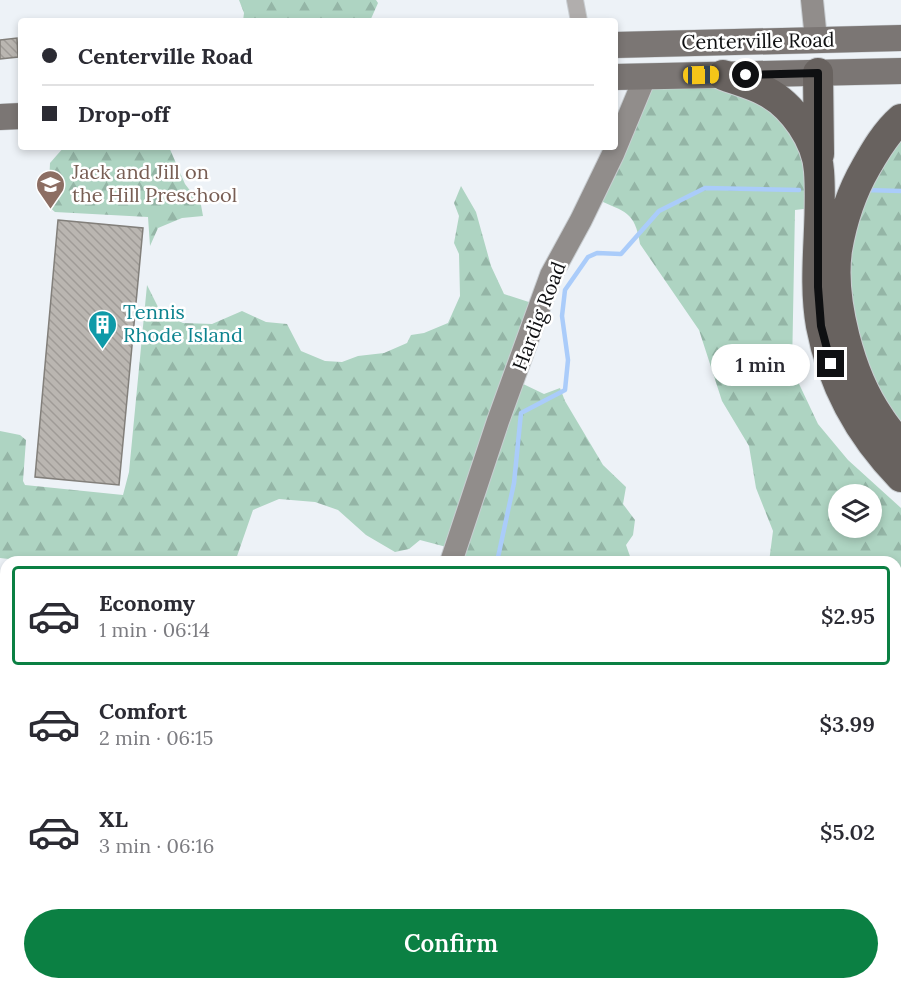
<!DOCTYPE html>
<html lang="en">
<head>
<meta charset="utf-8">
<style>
  :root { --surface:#fff; --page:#f2f2f3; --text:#2b2b33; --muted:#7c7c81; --line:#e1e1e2; --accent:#0b8043 }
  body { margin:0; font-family:Lora,serif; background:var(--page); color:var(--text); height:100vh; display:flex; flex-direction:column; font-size:22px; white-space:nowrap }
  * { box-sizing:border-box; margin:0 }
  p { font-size:20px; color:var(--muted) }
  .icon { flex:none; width:33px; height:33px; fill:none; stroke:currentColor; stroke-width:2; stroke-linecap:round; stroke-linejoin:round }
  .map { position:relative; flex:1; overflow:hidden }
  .side { position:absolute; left:0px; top:556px; width:902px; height:434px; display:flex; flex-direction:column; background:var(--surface); border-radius:18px 18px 0 0; box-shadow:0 3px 9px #0003 }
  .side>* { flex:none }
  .hud { position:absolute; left:18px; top:18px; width:600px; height:132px; border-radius:6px; box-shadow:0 3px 9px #0003; display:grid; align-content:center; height:132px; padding:0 24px; background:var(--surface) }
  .buttons { position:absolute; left:828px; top:484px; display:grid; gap:12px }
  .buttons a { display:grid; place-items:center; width:54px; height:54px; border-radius:50%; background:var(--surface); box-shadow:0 3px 9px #0003; font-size:30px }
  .end { position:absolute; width:27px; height:27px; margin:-14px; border:8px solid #0f1012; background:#fff; box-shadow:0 0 0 3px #fff }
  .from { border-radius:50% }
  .bubble { position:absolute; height:42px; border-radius:21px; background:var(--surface); box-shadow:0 3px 9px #0003; font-size:20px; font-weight:600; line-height:42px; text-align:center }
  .car { position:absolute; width:18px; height:36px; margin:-18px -9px; border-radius:8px; box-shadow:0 0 4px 2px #0007; background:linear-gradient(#f5c518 24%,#345 0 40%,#f5c518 0 76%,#345 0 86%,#f5c518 0) }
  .hud b { display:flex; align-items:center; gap:21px; height:57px; font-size:22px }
  .hud b+b { border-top:2px solid var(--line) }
  .hud i { width:15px; height:15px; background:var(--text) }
  ul { padding:10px 0 0; list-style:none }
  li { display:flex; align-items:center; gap:18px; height:99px; margin:0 12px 9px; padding:0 12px; border:3px solid transparent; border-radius:6px }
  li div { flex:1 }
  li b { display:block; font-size:22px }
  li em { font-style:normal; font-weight:600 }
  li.current { border-color:var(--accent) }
  li>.icon { width:54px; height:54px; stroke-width:1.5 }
  .cta { display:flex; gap:12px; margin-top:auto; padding:12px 24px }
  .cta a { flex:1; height:69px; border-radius:36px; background:var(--accent); color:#fff; font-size:24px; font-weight:600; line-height:69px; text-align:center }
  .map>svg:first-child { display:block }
  .forest { fill:url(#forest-firs); fill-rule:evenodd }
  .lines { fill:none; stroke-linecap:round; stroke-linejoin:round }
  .stream { stroke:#aaccfa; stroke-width:4.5 }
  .building { fill:url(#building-back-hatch); stroke:#827f7a; stroke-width:1.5 }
  .street-casing { stroke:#c9ced2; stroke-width:18 }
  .secondary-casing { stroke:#c9ced2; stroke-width:24 }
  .primary-casing { stroke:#c9ced2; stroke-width:27 }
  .highway-casing { stroke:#c9ced2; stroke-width:32 }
  .street { stroke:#b1aead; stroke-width:16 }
  .secondary { stroke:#918d8b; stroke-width:22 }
  .primary { stroke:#7b7674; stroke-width:26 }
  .highway { stroke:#68625f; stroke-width:30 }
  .route { stroke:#0f1012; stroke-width:8 }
  .labels { text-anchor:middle; stroke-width:5; stroke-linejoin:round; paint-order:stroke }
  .street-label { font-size:20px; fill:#0f1012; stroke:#fff }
  .education-label { font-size:20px; fill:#785e54; stroke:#fff; text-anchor:start }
  .culture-label { font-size:20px; fill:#0d838f; stroke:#fff; text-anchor:start }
</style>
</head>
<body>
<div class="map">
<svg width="901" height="989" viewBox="0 0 901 989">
  <defs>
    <pattern id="forest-firs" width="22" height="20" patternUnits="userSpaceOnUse" patternTransform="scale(1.5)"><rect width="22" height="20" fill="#aed4c2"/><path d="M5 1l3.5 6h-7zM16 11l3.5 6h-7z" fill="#94b5a6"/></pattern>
    <pattern id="building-back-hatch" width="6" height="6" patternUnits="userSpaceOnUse" patternTransform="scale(1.5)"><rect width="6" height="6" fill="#bab6b1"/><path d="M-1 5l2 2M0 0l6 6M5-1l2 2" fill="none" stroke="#9f9b97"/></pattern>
  </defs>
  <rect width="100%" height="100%" fill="#edf2f7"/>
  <!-- forest -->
  <path class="forest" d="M239 0H376L378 3 370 21H243L244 13Z
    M688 74 801 121 812 208 795 210 792 369 818 424 848 460 901 508V866L896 857V562H769L773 531 756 488 749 446 722 401 699 330 640 244C635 211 625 212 596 199L641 83ZM838 495H872V528H838Z
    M901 120V448L869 400 841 253Z
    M64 147H169L185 184 201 205 203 216 182 218 158 228 150 246 148 217 55 212 48 206 50 163Z
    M461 186 476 212 491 266 504 294 538 305 517 381 544 394 560 388 565 401 603 465 626 487 623 504 635 520 633 535 626 545 632 562H451L454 549 420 540 409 549 395 552 366 535 338 510 315 502 279 499 253 510 235 562H36L0 558V431L20 435 26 440 23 481 25 485 123 495 129 472 147 285 161 313 183 323 212 324 242 311 266 322 287 324 301 351 325 361 342 362 358 356 384 353 407 343 411 335 424 333 448 323 460 296 459 254 454 243 459 216 454 203Z
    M0 941 6 943V984H618L616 989 0 987Z"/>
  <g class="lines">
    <!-- stream -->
    <path class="stream" d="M865 190 901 191
      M497 562 514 483 521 413 565 390 568 360 562 316 565 290 588 257 597 253 621 254 659 211 705 188 799 190
      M0 970 6 972
      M308 984 312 989
      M427 989 431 984"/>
  </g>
  <!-- building -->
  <path class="building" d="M17 38 18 57 0 59V40Z
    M58 220 143 228 119 485 35 477Z"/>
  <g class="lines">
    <defs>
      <path id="street" d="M575 0 579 21
        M0 587 6 589
        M0 857H6"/>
      <path id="secondary" d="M812 0 816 39
        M451 562 498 421 551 275 581 220 613 154 645 77
        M538 984 540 989"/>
      <path id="primary" d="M615 45 901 38
        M615 77 901 71
        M0 117 21 116"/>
      <path id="highway" d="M818 73 819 154
        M723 75C736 80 752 84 765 91 793 105 817 141 819 171 823 223 812 275 821 326 832 384 860 435 901 477
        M901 119C886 132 875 151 866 167 851 193 842 221 837 250 830 300 850 375 879 417 885 427 894 437 901 446"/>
    </defs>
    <!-- street casing -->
    <use href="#street" class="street-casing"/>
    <!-- secondary casing -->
    <use href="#secondary" class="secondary-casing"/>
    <!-- primary casing -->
    <use href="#primary" class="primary-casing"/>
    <!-- highway casing -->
    <use href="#highway" class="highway-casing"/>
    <!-- street -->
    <use href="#street" class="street"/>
    <!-- secondary -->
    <use href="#secondary" class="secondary"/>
    <!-- primary -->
    <use href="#primary" class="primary"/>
    <!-- highway -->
    <use href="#highway" class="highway"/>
  </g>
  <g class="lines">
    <!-- route -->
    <path class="route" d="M746 75 818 73V287L821 326 831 364"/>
  </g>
  <!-- icons -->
  <defs>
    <symbol id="school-pin" viewBox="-11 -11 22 30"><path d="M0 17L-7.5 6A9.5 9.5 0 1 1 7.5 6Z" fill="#8d6e63" stroke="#fff"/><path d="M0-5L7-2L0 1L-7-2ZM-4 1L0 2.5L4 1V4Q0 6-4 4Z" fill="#fff"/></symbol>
    <symbol id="building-pin" viewBox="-11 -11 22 30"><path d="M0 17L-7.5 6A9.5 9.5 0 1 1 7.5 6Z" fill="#0f9aa8" stroke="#fff"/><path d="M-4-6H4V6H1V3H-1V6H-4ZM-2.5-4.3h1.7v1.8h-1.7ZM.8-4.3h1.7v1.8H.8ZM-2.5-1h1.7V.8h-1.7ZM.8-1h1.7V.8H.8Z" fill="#fff"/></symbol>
  </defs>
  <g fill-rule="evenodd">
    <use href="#school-pin" x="34" y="168" width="33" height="45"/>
    <use href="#building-pin" x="86" y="308" width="33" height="45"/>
  </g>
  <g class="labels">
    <!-- street labels -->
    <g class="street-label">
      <text transform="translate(758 41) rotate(-1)" y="7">Centerville Road</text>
      <text transform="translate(539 316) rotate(-69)" y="7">Hardig Road</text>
    </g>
    <!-- education labels -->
    <g class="education-label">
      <text x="72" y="179">Jack and Jill on<tspan x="72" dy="23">the Hill Preschool</tspan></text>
    </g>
    <!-- culture labels -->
    <g class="culture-label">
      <text x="123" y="319">Tennis<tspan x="123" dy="23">Rhode Island</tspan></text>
    </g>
  </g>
</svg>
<div class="buttons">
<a><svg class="icon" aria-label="layers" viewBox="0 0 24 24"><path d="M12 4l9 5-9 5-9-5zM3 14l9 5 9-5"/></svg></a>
</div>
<i class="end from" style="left:746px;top:75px"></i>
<i class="end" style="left:831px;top:364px"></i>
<div class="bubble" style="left:711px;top:344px;width:99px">1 min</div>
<i class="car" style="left:701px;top:75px;rotate:89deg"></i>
<div class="hud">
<b><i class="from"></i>Centerville Road</b>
<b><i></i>Drop-off</b>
</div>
<section class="side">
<ul>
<li class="current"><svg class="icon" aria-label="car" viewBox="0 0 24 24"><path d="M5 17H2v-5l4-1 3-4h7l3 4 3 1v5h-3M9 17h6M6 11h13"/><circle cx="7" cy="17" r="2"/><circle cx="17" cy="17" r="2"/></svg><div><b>Economy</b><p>1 min · 06:14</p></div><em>$2.95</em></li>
<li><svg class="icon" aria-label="car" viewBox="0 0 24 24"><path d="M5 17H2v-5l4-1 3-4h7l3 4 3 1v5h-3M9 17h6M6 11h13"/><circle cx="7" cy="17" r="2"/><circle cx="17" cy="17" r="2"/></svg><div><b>Comfort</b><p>2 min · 06:15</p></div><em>$3.99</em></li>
<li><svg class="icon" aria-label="car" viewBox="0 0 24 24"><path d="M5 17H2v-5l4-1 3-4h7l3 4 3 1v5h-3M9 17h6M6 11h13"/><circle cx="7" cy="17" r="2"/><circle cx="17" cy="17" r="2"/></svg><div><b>XL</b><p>3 min · 06:16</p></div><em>$5.02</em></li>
</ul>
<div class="cta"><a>Confirm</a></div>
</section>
</div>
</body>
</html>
